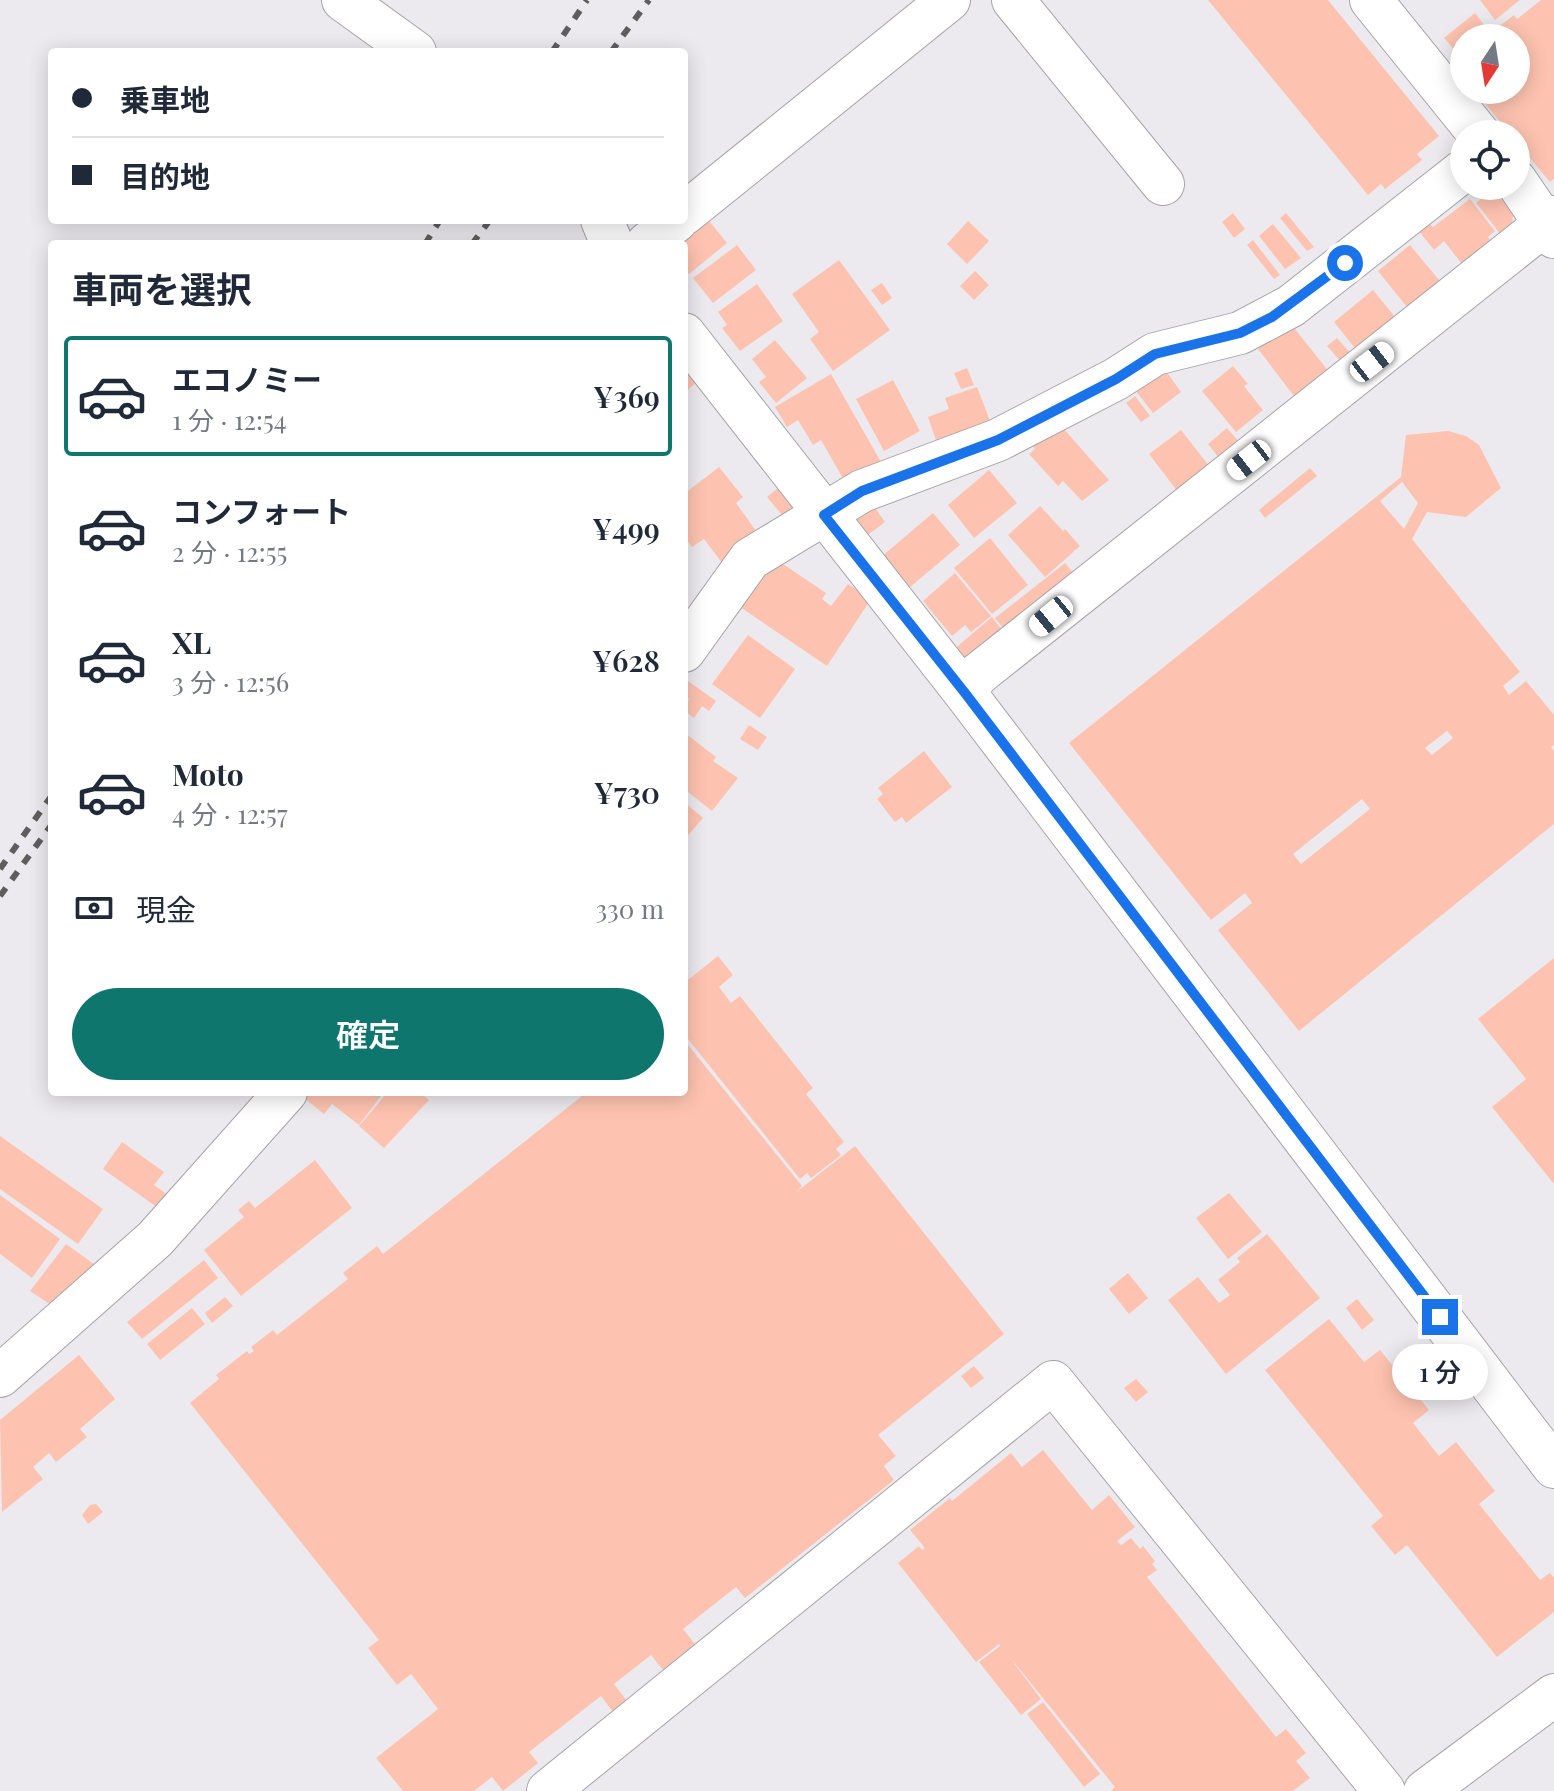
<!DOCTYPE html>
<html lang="ja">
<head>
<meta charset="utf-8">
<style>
  :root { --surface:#fff; --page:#f2f2f3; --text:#1f2937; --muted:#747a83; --line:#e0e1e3; --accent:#0f766e }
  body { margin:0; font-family:"Playfair Display","Noto Sans JP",serif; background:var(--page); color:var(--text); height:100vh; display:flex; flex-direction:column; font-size:30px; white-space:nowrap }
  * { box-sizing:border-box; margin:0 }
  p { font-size:26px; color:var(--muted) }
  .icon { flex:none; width:44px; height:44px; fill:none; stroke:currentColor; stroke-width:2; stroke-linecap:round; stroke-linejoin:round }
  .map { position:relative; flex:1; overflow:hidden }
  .details { position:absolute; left:48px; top:240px; width:640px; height:856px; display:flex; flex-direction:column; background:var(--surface); border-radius:8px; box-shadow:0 4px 20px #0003 }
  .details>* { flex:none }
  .top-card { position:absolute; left:48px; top:48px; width:640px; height:176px; border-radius:8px; box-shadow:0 4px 20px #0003; display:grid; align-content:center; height:176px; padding:0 24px; background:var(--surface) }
  .needle { width:52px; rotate:192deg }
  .fabs { position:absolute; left:1450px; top:24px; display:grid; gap:16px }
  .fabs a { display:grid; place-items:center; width:80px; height:80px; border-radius:50%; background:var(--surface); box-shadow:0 4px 20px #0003; font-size:40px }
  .end { position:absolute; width:36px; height:36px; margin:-18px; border:10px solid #1a73e8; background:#fff; box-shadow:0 0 0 4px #fff }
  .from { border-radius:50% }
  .bubble { position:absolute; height:56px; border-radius:28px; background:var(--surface); box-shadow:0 4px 20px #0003; font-size:26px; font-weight:600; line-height:56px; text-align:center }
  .car { position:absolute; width:24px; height:48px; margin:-24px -12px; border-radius:10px; box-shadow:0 0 6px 2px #0007; background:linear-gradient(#fff 24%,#345 0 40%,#fff 0 76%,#345 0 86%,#fff 0) }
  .top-card b { display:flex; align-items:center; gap:28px; height:76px; font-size:30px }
  .top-card b+b { border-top:2px solid var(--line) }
  .top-card i { width:20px; height:20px; background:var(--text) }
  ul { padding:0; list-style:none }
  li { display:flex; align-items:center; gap:24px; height:120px; margin:0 16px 12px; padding:0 8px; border:4px solid transparent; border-radius:8px }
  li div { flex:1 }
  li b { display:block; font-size:30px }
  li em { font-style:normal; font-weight:600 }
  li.on { border-color:var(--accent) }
  li>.icon { width:72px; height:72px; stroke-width:1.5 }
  h2 { padding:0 24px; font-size:36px; line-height:96px }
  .pay { display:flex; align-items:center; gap:20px; height:88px; padding:0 24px; font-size:30px }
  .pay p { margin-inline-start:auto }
  .button { display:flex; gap:16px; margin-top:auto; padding:16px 24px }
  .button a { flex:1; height:92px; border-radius:48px; background:var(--accent); color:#fff; font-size:32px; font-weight:600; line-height:92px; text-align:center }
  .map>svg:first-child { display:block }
  .building { fill:#fec3b0; fill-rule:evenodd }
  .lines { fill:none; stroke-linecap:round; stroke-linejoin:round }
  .minor-casing { stroke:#a5a3a7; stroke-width:44 }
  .minor { stroke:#fff; stroke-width:42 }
  .rail { stroke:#5f5e5f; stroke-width:6; stroke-dasharray:10 10; stroke-linecap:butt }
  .route { stroke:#1a73e8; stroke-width:10 }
</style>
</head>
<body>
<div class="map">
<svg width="1554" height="1791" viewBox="0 0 1554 1791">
  <rect width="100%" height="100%" fill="#eceaee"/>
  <!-- building -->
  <path class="building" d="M1208 0H1328L1439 136 1417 154 1422 160 1385 189 1381 184 1368 195Z
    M1480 0H1520L1495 20Z
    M1541 0H1554V179L1550 182 1516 141V134H1510L1474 90H1516V38H1493L1489 34 1514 15 1517 19Z
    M1475 13 1488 30 1479 38H1464V51L1459 55 1444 38Z
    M1493 189 1513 214 1512 226 1501 235 1476 203Z
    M1470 199 1495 231 1488 237 1494 245 1465 268 1444 241 1434 250 1418 230 1428 222 1433 227Z
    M1233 213 1245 229 1234 238 1222 222Z
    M1286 213 1314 247 1307 251 1280 218Z
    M706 217 727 243 689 274 684 269V244H674Z
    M968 221 989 241 967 264 947 244Z
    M1273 224 1301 258 1285 269 1259 236Z
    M1253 240 1280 275 1274 279 1247 245Z
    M737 245 756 270 713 303 693 278Z
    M1410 245 1444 286 1411 312 1378 271Z
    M839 260 890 330 833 371 810 339 819 332 792 294Z
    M975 271 989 285 974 300 960 286Z
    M882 283 892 298 882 305 871 290Z
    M757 284 783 321 740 351 722 328 727 325 718 312Z
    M1373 290 1400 323 1358 352 1334 322Z
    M1291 324 1330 373 1297 400 1258 349Z
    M1337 338 1353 356 1343 364 1327 346Z
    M775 340 807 378 776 403 759 382 766 377 752 359Z
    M1233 366 1248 384 1244 386 1263 410 1236 432 1202 391Z
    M967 368 974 385 961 389 954 373Z
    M1164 368 1181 392 1153 413 1135 390Z
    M691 373 698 381 684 393V379Z
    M831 374 881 462 845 482 821 440 813 445 798 420 787 427 775 407Z
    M893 380 920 431 884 451 856 399Z
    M977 387 992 426 938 446 928 417 949 409 945 398Z
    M1135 396 1150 416 1141 422 1126 403Z
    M1062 427 1109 480 1082 501 1063 481 1058 486 1029 454 1035 449 1026 438Z
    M1227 428 1242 445 1222 462 1208 444Z
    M1181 430 1213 471 1181 496 1149 454Z
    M1448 431 1466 436 1479 445 1501 488 1466 517 1427 512 1412 539 1520 672 1503 686 1509 695 1526 681 1554 715V745L1551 747 1554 751V824L1299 1031 1218 930 1252 903 1245 893 1211 920 1069 743 1401 477 1406 435ZM1402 482 1418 503 1404 529 1380 501ZM1447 731 1453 738 1432 755 1425 748ZM1362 799 1370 809 1301 864 1293 854Z
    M719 467 743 497 736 503 759 535 722 563 704 539 692 547 684 536V494Z
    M1310 468 1317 476 1265 518 1259 510Z
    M989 470 1017 503 974 538 948 505Z
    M785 482 806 507 787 521 767 497Z
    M868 498 885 522 860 541 843 518Z
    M1040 506 1063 531 1065 529 1080 546 1045 577 1008 535Z
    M933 513 960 545 903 593 875 562Z
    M990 538 1028 585 992 614 954 568Z
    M774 558 826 593 822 599 831 606 848 584 871 599 827 666 737 605Z
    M1065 563 1079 580 1009 635 995 618Z
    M955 573 991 616 971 632 965 625 952 636 923 601Z
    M992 617 1008 638 973 667 952 651Z
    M748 635 795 669 760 718 712 684Z
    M688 681 716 701 709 711 702 706 694 718 684 710 689 699 684 696V687Z
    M749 725 767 737 758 750 740 739Z
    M684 726 688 729 685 733 716 757 713 761 738 778 712 811 684 789Z
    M924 751 952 787 906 823 902 817 895 822 877 799 883 794 878 788Z
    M684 802 703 818 684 840Z
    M718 956 733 975 719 987 731 1003 740 996 813 1088 806 1094 844 1142 836 1149 841 1155 811 1178 807 1173 800 1179 684 1034V983Z
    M1554 958V1184L1492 1107 1526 1079 1478 1019Z
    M684 1040 802 1186 795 1193 855 1146 1004 1334 878 1435 896 1456 884 1466 894 1480 745 1598 736 1587 683 1629 695 1644 663 1670 651 1655 614 1684 627 1701 613 1712 601 1696 529 1752 538 1763 503 1791 492 1777 474 1791H403L376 1758 438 1709 411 1674 397 1685 368 1648 379 1640 190 1403 219 1379 216 1375 247 1351 249 1354 254 1351 251 1347 273 1330 277 1335 348 1279 343 1273 377 1246 383 1254 587 1092H684Z
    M308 1092H384L359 1125 332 1104 324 1114 304 1098Z
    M388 1092H419L429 1100 384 1148 359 1126Z
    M0 1136 103 1209 78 1244 0 1189Z
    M122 1142 164 1172 154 1185 171 1197 161 1210 103 1169Z
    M315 1160 352 1208 241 1296 204 1250 244 1217 238 1210 249 1201 255 1208Z
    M1229 1193 1262 1232 1228 1259 1196 1218Z
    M0 1195 60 1239 32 1278 0 1254Z
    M1267 1234 1320 1298 1226 1374 1168 1300 1198 1277 1219 1303 1230 1295 1218 1280 1240 1262 1237 1258Z
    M66 1244 98 1267 51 1305 30 1291Z
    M204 1260 218 1278 142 1339 127 1322Z
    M1128 1273 1148 1298 1129 1314 1109 1289Z
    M225 1297 233 1306 212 1323 205 1313Z
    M1357 1299 1374 1320 1362 1330 1346 1308Z
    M192 1308 205 1324 160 1360 147 1344Z
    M1329 1319 1364 1362 1380 1350 1429 1410 1413 1423 1439 1456 1456 1442 1495 1491 1479 1504 1540 1580 1550 1573 1554 1578V1612L1497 1657 1407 1545 1395 1555 1371 1526 1383 1516 1265 1370Z
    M79 1355 115 1399 80 1429 87 1437 56 1462 49 1453 33 1467 43 1479 2 1512 0 1420Z
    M974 1366 984 1378 971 1388 961 1376Z
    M1136 1379 1148 1392 1136 1402 1124 1388Z
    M1043 1450 1092 1510 1109 1495 1135 1527 1117 1541 1121 1545 1131 1538 1140 1549 1143 1546 1155 1561 1152 1564 1157 1570 1147 1577 1276 1737 1286 1729 1306 1753 1296 1761 1310 1778 1293 1791H1111L1115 1787 1008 1655 1041 1699 1021 1715 979 1662 1000 1646 999 1644 976 1662 898 1563 919 1546 922 1550 925 1548 910 1530 950 1498 952 1501 1011 1453 1022 1467Z
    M96 1504 103 1512 88 1524 82 1515 90 1505Z
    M1043 1702 1100 1774 1084 1787 1027 1714Z"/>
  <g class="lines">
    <defs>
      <path id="minor" d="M343 0 415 52
        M1013 0 1163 184
        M1371 0 1479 134
        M1516 181 1554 237
        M684 214 949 0
        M602 220 612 244
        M647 244 677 220
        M684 334 965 693 1554 1467
        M684 651 750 559 862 491 998 440 1116 379 1155 354 1240 333 1291 306 1464 170
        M965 693 977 675 1554 217
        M0 1376 155 1239 286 1092
        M548 1791 1053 1382 1384 1791
        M1425 1791 1554 1695"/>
    </defs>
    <!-- minor casing -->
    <use href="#minor" class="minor-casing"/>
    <!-- minor -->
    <use href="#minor" class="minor"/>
    <!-- rail -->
    <path class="rail" d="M552 52 587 0
      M611 52 649 0
      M425 244 440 220
      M472 244 490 220
      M0 869 52 795
      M0 896 52 824"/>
  </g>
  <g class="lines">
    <!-- route -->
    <path class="route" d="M1345 263 1272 317 1240 333 1155 354 1116 379 998 440 862 491 824 515 965 693 1440 1317"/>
  </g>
</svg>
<div class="fabs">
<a><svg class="needle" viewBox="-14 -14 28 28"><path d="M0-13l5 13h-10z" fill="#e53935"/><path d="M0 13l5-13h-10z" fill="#747a83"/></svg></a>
<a><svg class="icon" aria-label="locate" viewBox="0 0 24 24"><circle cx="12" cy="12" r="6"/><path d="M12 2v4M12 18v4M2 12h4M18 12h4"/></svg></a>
</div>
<i class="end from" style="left:1345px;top:263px"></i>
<i class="end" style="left:1440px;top:1317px"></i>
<div class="bubble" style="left:1392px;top:1344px;width:96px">1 分</div>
<i class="car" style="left:1372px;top:362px;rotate:52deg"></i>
<i class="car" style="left:1249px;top:460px;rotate:232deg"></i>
<i class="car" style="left:1051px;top:616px;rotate:231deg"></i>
<div class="top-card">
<b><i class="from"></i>乗車地</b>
<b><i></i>目的地</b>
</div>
<section class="details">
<h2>車両を選択</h2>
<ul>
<li class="on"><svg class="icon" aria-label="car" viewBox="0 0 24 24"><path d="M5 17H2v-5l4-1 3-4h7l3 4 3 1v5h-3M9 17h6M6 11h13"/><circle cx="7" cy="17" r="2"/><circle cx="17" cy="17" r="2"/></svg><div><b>エコノミー</b><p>1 分 · 12:54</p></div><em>¥369</em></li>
<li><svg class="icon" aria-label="car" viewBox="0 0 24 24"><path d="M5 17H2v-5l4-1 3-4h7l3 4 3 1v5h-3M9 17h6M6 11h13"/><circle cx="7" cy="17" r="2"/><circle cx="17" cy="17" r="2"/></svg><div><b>コンフォート</b><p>2 分 · 12:55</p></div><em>¥499</em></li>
<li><svg class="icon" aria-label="car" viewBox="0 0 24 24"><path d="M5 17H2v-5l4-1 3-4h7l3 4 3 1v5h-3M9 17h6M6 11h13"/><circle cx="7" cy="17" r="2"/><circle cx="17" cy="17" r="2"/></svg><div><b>XL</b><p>3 分 · 12:56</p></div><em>¥628</em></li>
<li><svg class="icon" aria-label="car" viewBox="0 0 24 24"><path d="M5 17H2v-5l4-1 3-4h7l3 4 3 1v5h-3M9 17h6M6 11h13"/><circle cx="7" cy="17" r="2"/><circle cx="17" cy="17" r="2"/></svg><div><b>Moto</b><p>4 分 · 12:57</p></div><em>¥730</em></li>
</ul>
<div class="pay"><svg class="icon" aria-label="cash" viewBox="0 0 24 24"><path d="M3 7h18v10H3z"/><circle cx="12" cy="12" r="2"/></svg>現金<p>330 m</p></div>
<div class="button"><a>確定</a></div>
</section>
</div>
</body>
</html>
